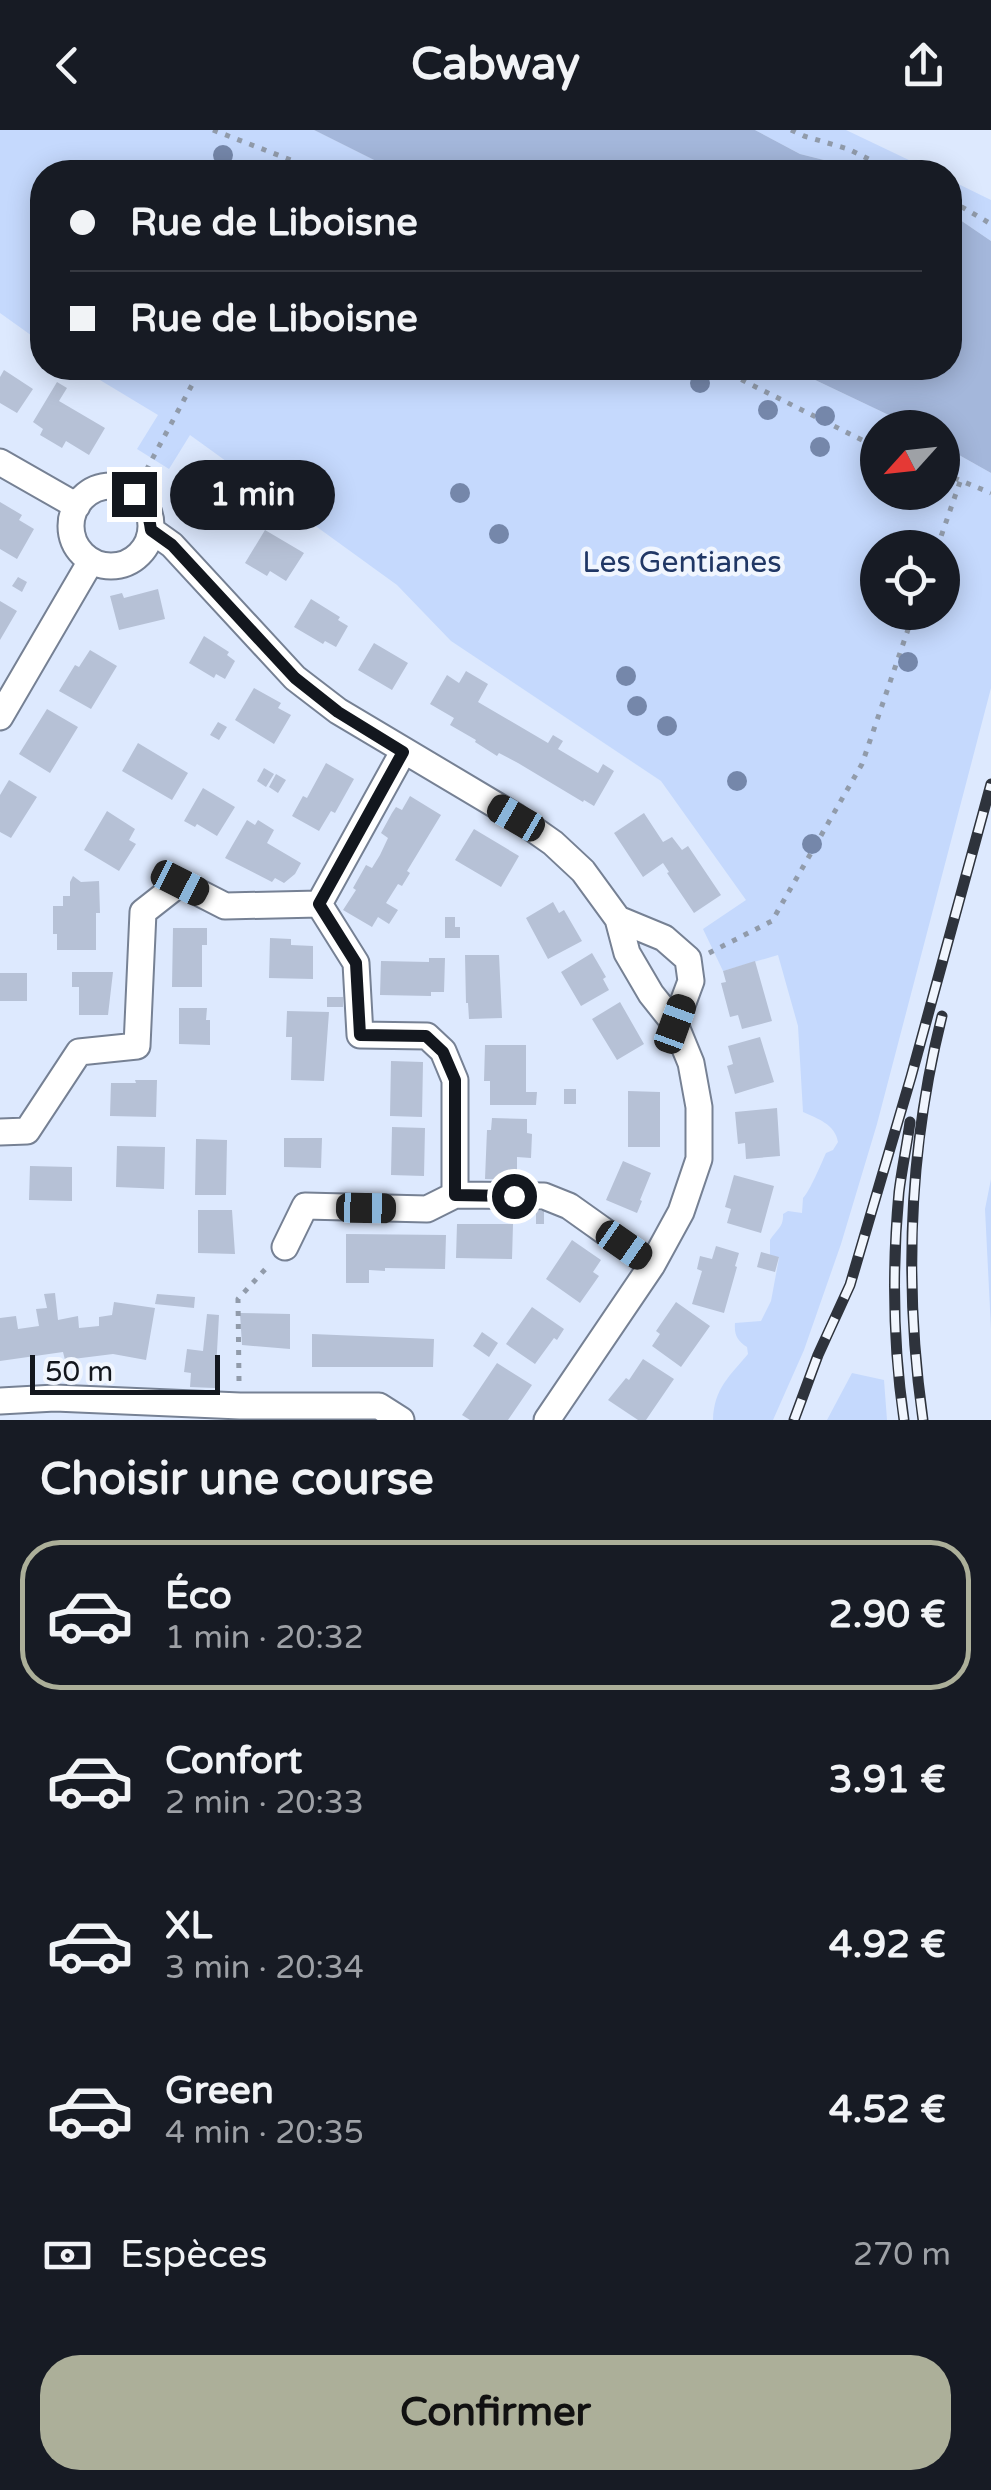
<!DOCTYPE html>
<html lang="fr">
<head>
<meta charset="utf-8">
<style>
  :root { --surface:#171b24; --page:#20242c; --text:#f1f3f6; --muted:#9ea1a6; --line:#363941; --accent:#acaf99 }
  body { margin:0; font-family:"Varela Round",sans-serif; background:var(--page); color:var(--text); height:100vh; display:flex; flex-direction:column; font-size:38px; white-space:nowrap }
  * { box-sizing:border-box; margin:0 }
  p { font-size:32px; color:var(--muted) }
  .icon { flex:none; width:55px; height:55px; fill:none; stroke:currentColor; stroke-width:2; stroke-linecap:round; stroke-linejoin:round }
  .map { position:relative; height:1290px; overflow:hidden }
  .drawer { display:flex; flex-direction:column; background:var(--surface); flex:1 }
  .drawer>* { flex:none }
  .top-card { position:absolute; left:30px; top:30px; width:932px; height:220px; border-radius:40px; box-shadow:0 5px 25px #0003; display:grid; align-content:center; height:220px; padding:0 40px; background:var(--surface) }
  .needle { width:65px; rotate:243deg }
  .fabs { position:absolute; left:860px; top:280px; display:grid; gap:20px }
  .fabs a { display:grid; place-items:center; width:100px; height:100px; border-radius:50%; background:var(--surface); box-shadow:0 5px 25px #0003; font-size:50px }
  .scale { position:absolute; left:30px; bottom:25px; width:190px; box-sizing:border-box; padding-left:10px; border:5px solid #13171e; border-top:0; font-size:28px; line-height:35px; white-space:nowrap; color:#13171e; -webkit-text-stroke:8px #f1f6fe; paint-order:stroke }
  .end { position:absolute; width:45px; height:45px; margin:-22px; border:12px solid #13171e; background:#fff; box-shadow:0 0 0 5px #fff }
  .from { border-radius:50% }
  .bubble { position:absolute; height:70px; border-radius:35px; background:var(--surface); box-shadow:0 5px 25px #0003; font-size:32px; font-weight:700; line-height:70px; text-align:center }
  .car { position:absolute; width:30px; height:60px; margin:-30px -15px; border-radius:12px; box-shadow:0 0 8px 2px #0007; background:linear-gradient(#222 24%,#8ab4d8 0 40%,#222 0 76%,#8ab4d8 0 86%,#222 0) }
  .top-card b { display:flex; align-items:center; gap:35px; height:95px; font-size:38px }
  .top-card b+b { border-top:2px solid var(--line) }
  .top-card i { width:25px; height:25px; background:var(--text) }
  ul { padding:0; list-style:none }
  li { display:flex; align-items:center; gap:30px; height:150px; margin:0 20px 15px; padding:0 20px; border:5px solid transparent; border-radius:40px }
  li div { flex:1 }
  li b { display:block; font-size:38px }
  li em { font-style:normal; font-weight:700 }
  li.active { border-color:var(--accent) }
  li>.icon { width:90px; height:90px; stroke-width:1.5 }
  h2 { padding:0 40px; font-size:45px; line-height:120px }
  .pay { display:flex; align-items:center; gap:25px; height:110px; padding:0 40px; font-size:38px }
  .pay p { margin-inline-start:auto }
  .action { display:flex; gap:20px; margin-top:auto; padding:20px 40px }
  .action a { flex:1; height:115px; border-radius:40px; background:var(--accent); color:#111; font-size:40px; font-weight:700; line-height:115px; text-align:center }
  header { display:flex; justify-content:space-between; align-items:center; height:130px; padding:0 40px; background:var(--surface); font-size:45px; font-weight:700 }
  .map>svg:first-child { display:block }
  .green { fill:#c5d9fd; fill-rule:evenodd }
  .water { fill:#a4b7db }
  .building { fill:#b6c1d6 }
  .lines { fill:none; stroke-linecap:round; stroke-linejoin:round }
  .street-casing { stroke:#768194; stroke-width:29 }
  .path { stroke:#919baa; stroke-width:5; stroke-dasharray:5 8; stroke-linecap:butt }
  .street { stroke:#fff; stroke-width:25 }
  .rail-casing { stroke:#2e333c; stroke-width:11 }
  .rail { stroke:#f1f6fe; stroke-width:8; stroke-dasharray:22; stroke-linecap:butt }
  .tree { fill:#7587aa }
  .route { stroke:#13171e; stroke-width:12 }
  .labels { text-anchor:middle; stroke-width:9; stroke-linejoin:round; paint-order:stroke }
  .park-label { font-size:30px; fill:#203765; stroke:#f1f6fe }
</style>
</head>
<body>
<header><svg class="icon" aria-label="back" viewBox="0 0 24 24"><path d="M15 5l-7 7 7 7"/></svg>Cabway<svg class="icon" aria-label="share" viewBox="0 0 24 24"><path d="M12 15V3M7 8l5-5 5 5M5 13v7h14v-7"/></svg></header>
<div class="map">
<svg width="991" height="1290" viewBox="0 0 991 1290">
  <rect width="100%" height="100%" fill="#dde9fe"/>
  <!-- green -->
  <path class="green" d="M0 0H314L398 42H42V213L0 183Z
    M755 0H846L934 42H872L800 24Z
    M950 50 991 70V111L950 83Z
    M80 238H790L914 297 878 298V362H942L943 316 991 343V558L877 994 841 1114 804 1220 773 1290H713C714 1258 730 1246 748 1224L747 1217C737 1211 734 1204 735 1193L761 1191 771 1171 779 1128 770 1125V1110C776 1100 784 1097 783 1084L788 1081 802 1083 803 1068C810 1061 821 1034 826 1023L833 1020 838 1012C835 994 818 989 803 982L798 896 778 825 723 841 703 799 746 770 661 651 451 511 397 455 190 305 169 339 137 319 158 285ZM878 418H942V482H878Z
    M991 1049V1199L985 1079Z
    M852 1243 884 1250 887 1290H827Z"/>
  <!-- water -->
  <path class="water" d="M314 0H755L800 24 872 42H398Z
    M950 83 991 111V343L943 316 942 298 914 297 790 238H950Z"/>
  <!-- building -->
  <path class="building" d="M4 240 33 259 17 283 0 273V247Z
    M57 252 67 258 59 271 105 298 89 325 66 311 62 318 40 305 43 299 33 292Z
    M195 345 243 374 228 399 180 371Z
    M0 372 22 385 19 390 34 399 17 429 0 419Z
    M265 400 304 423 286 451 270 441 267 446 245 433Z
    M18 447 27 452 22 462 12 456Z
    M158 459 165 489 119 500 110 466 122 463 124 468Z
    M311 469 340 487 338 490 348 496 336 517 325 511 323 514 294 497Z
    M0 471 17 481 0 510Z
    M204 506 229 522 227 525 235 531 225 549 216 544 214 548 189 533Z
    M374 513 408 533 392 560 358 540Z
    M90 520 117 536 91 579 59 561 75 535 79 537Z
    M466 541 488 554 478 572 548 613 553 605 563 611 558 619 598 643 603 634 614 641 594 676 584 670 583 672 518 633 499 623 497 626 475 612 476 610 450 595 454 588 430 574 447 545 459 553Z
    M254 558 281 573 278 578 291 585 274 614 235 590Z
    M47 579 78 597 50 643 19 624Z
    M218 592 227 597 219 610 210 605Z
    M138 613 188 643 172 670 122 641Z
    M326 633 354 649 335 683 331 681 319 701 292 686 303 666 307 668Z
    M264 638 274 644 266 657 257 651Z
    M276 644 286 650 278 663 269 657Z
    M9 650 37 667 11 708 0 702V665Z
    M203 658 235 677 217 706 197 694 195 697 184 691Z
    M410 666 441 685 407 741 410 743 402 756 398 754 386 773 398 780 389 794 378 787 372 797 343 780 356 760 353 758 366 735 372 738 380 725 388 708 381 703 392 683 396 677 402 680Z
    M107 681 135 699 129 710 136 714 119 741 84 720Z
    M644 683 663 712 672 707 682 720 688 716 721 765 694 783 667 743 669 742 663 733 643 747 614 703Z
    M247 690 255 695 258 690 274 700 267 713 301 733 295 744 284 753 275 748 272 752 225 728Z
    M474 699 519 726 501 757 455 730Z
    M73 746 81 752 99 751 100 783H96V820H57V804H53V776H63V766H70V752Z
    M553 772 559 783 564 780 582 811 548 829 526 788Z
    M445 787H455V797H460V808H445Z
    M173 798H207V815H202V857H172Z
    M270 808 291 809V815L313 816V849L269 848Z
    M592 823 606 847 603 849 609 860 581 876 561 842Z
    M465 825H499L502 888 469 889 468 873H466Z
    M429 828H445L444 862H431V866L380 865 381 831 429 832Z
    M755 831 772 891 742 899 738 885 730 887 721 853 726 852 723 841Z
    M72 842H113L108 885H79V857H72Z
    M0 843H27V871H0Z
    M327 867H343V877H327Z
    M620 872 644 914 617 930 592 889Z
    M179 878H207L206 890H210V915L179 914Z
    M287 881 329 882 324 951 291 950 292 907H286Z
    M760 907 774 952 735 964 727 936 733 934 728 916Z
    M485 915H526V962H537L536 975H490V951H484Z
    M391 931 423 932 422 987 390 986Z
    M135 950H157L156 987 110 986 111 953H136Z
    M564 959H576V974H564Z
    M628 961 660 962V1017H628Z
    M777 978 780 1026 746 1029 745 1013 738 1014 735 982Z
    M492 988 527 989V1003L532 1004 531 1028 517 1027V1050L485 1049 487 1000H491Z
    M392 997 425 998 424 1046 391 1045Z
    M284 1008H322L321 1038 284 1037Z
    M196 1009 227 1010 226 1065H195Z
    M117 1016 165 1017 164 1059 116 1057Z
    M623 1031 651 1043 640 1070 642 1071 637 1083 606 1070Z
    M30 1036 72 1037V1071L29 1070Z
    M734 1045 774 1056 761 1103 727 1093 731 1079 725 1077Z
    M198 1080H232L235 1124 198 1123Z
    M536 1081H544V1094H536Z
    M457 1094H513L512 1129 456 1128Z
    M346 1104 446 1105 445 1139 385 1138V1141L369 1140V1153H346Z
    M572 1110 601 1130 593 1142 599 1146 580 1173 546 1149Z
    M716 1116 739 1123 735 1136 737 1137 724 1183 692 1174 702 1141 697 1139 700 1126 712 1129Z
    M761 1122 779 1127 775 1142 757 1137Z
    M55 1163 58 1190 78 1186 79 1198 99 1196V1187L112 1185 114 1172 155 1178 146 1230 113 1224 65 1230 63 1222 0 1231V1188L16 1186 18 1199 39 1196 36 1179 47 1178 44 1164Z
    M157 1164 195 1167 194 1178 155 1174Z
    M676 1172 710 1196 681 1237 652 1216 660 1204 656 1201Z
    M532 1177 564 1199 557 1210 554 1208 535 1234 506 1214Z
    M240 1183 290 1184V1219L242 1215Z
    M207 1184 219 1185 215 1258 190 1257 191 1243 184 1242 187 1219 203 1221Z
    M482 1202 498 1213 489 1227 473 1216Z
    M312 1204 434 1209 433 1237H312Z
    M643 1229 674 1249 646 1290H638L608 1270 626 1248 629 1250Z
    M497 1233 532 1255 508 1290H470L462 1285Z"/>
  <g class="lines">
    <defs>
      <path id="street" d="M0 332 77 376
        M71 396a40 40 0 1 1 80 0a40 40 0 1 1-80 0Z
        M151 400 172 415 295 548 338 581 516 687 553 713 583 741 618 789 627 823 651 864 675 894 691 933 699 977V1029L681 1082 652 1135 547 1290
        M0 587 91 431
        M319 774 356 833 360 905 427 906 443 921 455 950V1065
        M618 789 664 808 688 829 691 851 675 894
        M0 1002 27 1001 79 922 137 916 143 782 180 753 225 776 319 774 403 622
        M285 1117 305 1076 427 1079 455 1065 544 1066 569 1076 652 1135
        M0 1271 55 1268 240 1276H379L401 1290"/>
    </defs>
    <!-- street casing -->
    <use href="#street" class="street-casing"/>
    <!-- path -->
    <path class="path" d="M213 0 322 42
      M791 0 804 6 848 19 895 42
      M950 70 991 94
      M718 238 878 318
      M942 343 991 363
      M134 363 201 238
      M937 418 961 349
      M709 823 772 791 862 634 914 482
      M239 1251 238 1169 270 1134"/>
    <!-- street -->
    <use href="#street" class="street"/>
    <defs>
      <path id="rail" d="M794 1290 818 1225 850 1155 911 947 991 654
        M904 1290C893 1215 892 1138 899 1062 902 1038 907 1015 910 992
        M923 1290C904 1156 909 1018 942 886"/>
    </defs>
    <!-- rail casing -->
    <use href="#rail" class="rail-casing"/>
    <!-- rail -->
    <use href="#rail" class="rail"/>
  </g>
  <!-- trees -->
  <g class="tree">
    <circle cx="223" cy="25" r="10"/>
    <circle cx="700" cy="253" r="10"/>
    <circle cx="768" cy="280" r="10"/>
    <circle cx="825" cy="286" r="10"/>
    <circle cx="820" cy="317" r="10"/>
    <circle cx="460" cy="363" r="10"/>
    <circle cx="499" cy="404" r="10"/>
    <circle cx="908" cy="532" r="10"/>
    <circle cx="626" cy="546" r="10"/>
    <circle cx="637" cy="576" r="10"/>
    <circle cx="667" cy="596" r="10"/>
    <circle cx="737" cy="651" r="10"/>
    <circle cx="812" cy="714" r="10"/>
  </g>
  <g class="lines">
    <!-- route -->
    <path class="route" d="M134 364C145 375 149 384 151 400L172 415 295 548 338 582 403 622 319 774 356 833 360 905 426 906 443 922 455 950V1065L514 1066"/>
  </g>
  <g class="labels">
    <!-- park labels -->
    <g class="park-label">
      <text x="682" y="442">Les Gentianes</text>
    </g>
  </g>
</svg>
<div class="fabs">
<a><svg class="needle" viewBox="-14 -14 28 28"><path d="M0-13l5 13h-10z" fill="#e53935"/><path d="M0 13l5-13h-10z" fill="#9ea1a6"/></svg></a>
<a><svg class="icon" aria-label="locate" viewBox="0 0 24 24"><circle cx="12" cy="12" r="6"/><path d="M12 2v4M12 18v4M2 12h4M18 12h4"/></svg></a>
</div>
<div class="scale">50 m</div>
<i class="end from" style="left:514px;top:1066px"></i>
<i class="end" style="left:134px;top:364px"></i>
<div class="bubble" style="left:170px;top:330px;width:165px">1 min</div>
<i class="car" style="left:516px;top:688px;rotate:300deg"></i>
<i class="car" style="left:180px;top:753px;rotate:117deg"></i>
<i class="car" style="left:675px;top:894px;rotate:20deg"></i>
<i class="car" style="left:366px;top:1078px;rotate:91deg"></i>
<i class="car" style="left:624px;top:1115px;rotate:125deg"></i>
<div class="top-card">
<b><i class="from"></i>Rue de Liboisne</b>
<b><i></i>Rue de Liboisne</b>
</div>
</div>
<section class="drawer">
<h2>Choisir une course</h2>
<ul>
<li class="active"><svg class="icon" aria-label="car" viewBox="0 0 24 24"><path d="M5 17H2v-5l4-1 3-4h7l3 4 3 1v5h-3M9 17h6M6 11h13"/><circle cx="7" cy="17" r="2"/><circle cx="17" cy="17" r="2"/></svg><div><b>Éco</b><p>1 min · 20:32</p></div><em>2.90 €</em></li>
<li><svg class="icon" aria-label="car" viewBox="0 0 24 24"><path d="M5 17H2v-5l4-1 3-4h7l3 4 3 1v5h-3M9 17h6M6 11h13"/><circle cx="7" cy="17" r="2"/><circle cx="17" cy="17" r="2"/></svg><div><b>Confort</b><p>2 min · 20:33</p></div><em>3.91 €</em></li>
<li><svg class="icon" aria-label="car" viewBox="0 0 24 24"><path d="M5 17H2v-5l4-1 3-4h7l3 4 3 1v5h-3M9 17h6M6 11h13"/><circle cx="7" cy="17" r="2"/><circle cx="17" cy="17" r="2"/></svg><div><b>XL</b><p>3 min · 20:34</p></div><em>4.92 €</em></li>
<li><svg class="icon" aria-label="car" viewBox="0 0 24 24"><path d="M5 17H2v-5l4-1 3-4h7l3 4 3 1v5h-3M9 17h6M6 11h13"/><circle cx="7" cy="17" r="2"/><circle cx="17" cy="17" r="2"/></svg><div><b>Green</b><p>4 min · 20:35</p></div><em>4.52 €</em></li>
</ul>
<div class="pay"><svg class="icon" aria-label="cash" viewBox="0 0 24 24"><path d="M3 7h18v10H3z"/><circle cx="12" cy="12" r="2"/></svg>Espèces<p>270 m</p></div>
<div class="action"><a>Confirmer</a></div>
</section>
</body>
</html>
